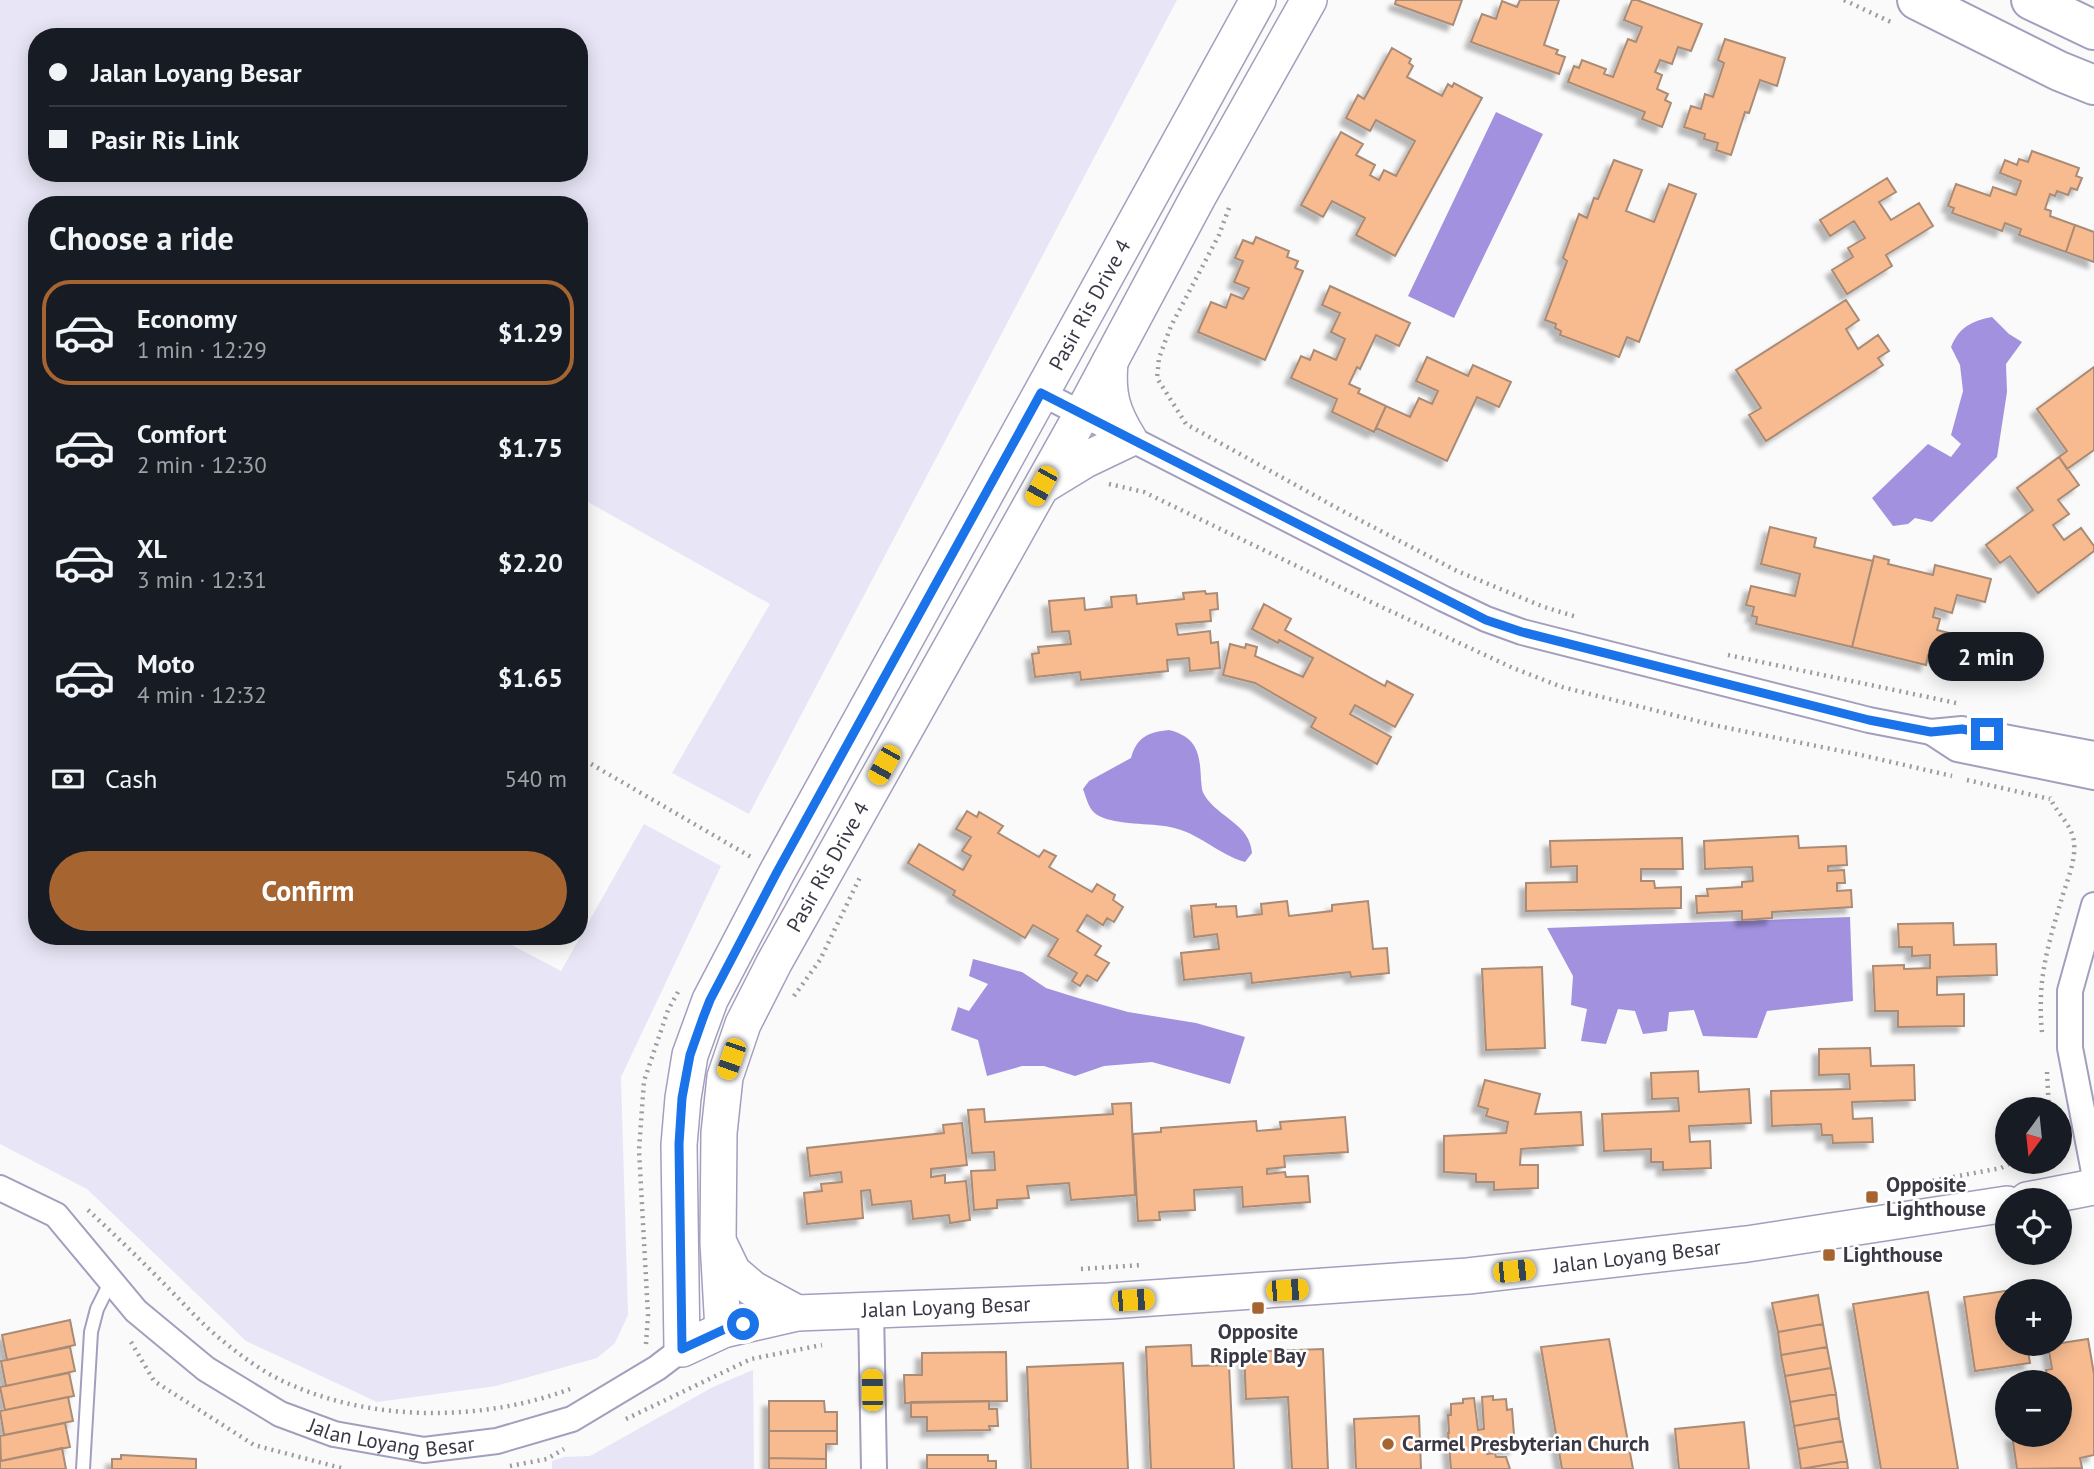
<!DOCTYPE html>
<html lang="en">
<head>
<meta charset="utf-8">
<style>
  :root { --surface:#171b24; --page:#242831; --text:#f1f3f6; --muted:#9ea1a6; --line:#363941; --accent:#a66431 }
  body { margin:0; font-family:"PT Sans",sans-serif; background:var(--page); color:var(--text); height:100vh; display:flex; flex-direction:column; font-size:26px; white-space:nowrap }
  * { box-sizing:border-box; margin:0 }
  p { font-size:23px; color:var(--muted) }
  .icon { flex:none; width:38px; height:38px; fill:none; stroke:currentColor; stroke-width:2; stroke-linecap:round; stroke-linejoin:round }
  .map { position:relative; flex:1; overflow:hidden }
  .details { position:absolute; left:28px; top:196px; width:560px; height:749px; display:flex; flex-direction:column; background:var(--surface); border-radius:28px; box-shadow:0 4px 18px #0003 }
  .details>* { flex:none }
  .hud { position:absolute; left:28px; top:28px; width:560px; height:154px; border-radius:28px; box-shadow:0 4px 18px #0003; display:grid; align-content:center; height:154px; padding:0 21px; background:var(--surface) }
  .needle { width:46px; rotate:195deg }
  .fabs { position:absolute; left:1995px; top:1097px; display:grid; gap:14px }
  .fabs a { display:grid; place-items:center; width:77px; height:77px; border-radius:50%; background:var(--surface); box-shadow:0 4px 18px #0003; font-size:35px }
  .end { position:absolute; width:32px; height:32px; margin:-16px; border:9px solid #1a73e8; background:#fff; box-shadow:0 0 0 4px #fff }
  .from { border-radius:50% }
  .bubble { position:absolute; height:49px; border-radius:24px; background:var(--surface); box-shadow:0 4px 18px #0003; font-size:23px; font-weight:800; line-height:49px; text-align:center }
  .car { position:absolute; width:21px; height:42px; margin:-21px -10px; border-radius:9px; box-shadow:0 0 5px 2px #0007; background:linear-gradient(#f5c518 24%,#345 0 40%,#f5c518 0 76%,#345 0 86%,#f5c518 0) }
  .hud b { display:flex; align-items:center; gap:24px; height:66px; font-size:26px }
  .hud b+b { border-top:2px solid var(--line) }
  .hud i { width:18px; height:18px; background:var(--text) }
  ul { padding:0; list-style:none }
  li { display:flex; align-items:center; gap:21px; height:105px; margin:0 14px 10px; padding:0 7px; border:4px solid transparent; border-radius:28px }
  li div { flex:1 }
  li b { display:block; font-size:26px }
  li em { font-style:normal; font-weight:800 }
  li.selected { border-color:var(--accent) }
  li>.icon { width:63px; height:63px; stroke-width:1.5 }
  h2 { padding:0 21px; font-size:32px; line-height:84px }
  .pay { display:flex; align-items:center; gap:18px; height:77px; padding:0 21px; font-size:26px }
  .pay p { margin-inline-start:auto }
  .cta { display:flex; gap:14px; margin-top:auto; padding:14px 21px }
  .cta a { flex:1; height:80px; border-radius:42px; background:var(--accent); color:#fff; font-size:28px; font-weight:800; line-height:80px; text-align:center }
  .map>svg:first-child { display:block }
  .green { fill:#e8e5f6; fill-rule:evenodd }
  .water { fill:#a291df }
  .building { fill:#f8bb90; stroke:#a98b76; stroke-width:2; filter:url(#shadow) }
  .lines { fill:none; stroke-linecap:round; stroke-linejoin:round }
  .lane-casing { stroke:#a49ebe; stroke-width:16 }
  .street-casing { stroke:#a49ebe; stroke-width:28 }
  .secondary-casing { stroke:#a49ebe; stroke-width:38 }
  .primary-casing { stroke:#a49ebe; stroke-width:42 }
  .path { stroke:#9c9ba1; stroke-width:4.5; stroke-dasharray:2 5; stroke-linecap:butt }
  .lane { stroke:#fff; stroke-width:12 }
  .street { stroke:#fff; stroke-width:24 }
  .secondary { stroke:#fff; stroke-width:35 }
  .primary { stroke:#fff; stroke-width:38 }
  .route { stroke:#1a73e8; stroke-width:9 }
  .poi-dot { fill:#a66431; stroke:#fff; stroke-width:2.5 }
  .labels { text-anchor:middle; stroke-width:5; stroke-linejoin:round; paint-order:stroke }
  .street-label { font-size:21px; fill:#3a3845; stroke:#fff }
  .poi-label { font-size:21px; font-weight:bold; fill:#3a3845; stroke:#fff; text-anchor:start }
</style>
</head>
<body>
<div class="map">
<svg width="2094" height="1469" viewBox="0 0 2094 1469">
  <defs>
    <filter id="shadow"><feDropShadow dx="-6" dy="6" stdDeviation="2" flood-color="#0004"/></filter>
  </defs>
  <rect width="100%" height="100%" fill="#fafafa"/>
  <!-- green -->
  <path class="green" d="M0 0H1177L749 814 672 773 770 604 579 497V205H37V936H495L561 971 644 824 721 866 621 1077 628 1315 615 1343 597 1358 496 1386 377 1402 246 1341 87 1189 0 1144ZM37 37H579V173H37Z
    M753 1370 754 1469H552V1461L564 1457 590 1456 713 1387Z"/>
  <!-- water -->
  <path class="water" d="M1496 112 1543 134 1454 318 1408 296Z
    M1992 317 2009 334 2022 342 2006 364 2007 392 1997 457 1932 522 1915 518 1908 524 1893 526 1872 498 1928 444 1951 457 1961 444 1951 435 1963 391 1960 365 1951 347C1959 327 1972 321 1992 317Z
    M1169 730C1197 737 1200 753 1201 780 1202 786 1201 790 1205 796 1219 818 1250 824 1252 853L1245 862C1219 855 1198 832 1170 827 1150 823 1117 825 1099 816 1089 811 1087 800 1083 789L1089 781 1131 758C1137 737 1148 732 1169 730Z
    M1850 917 1853 1001 1767 1011 1757 1038 1703 1036 1694 1010 1669 1012 1667 1031 1643 1034 1635 1011 1618 1009 1606 1044 1581 1041 1587 1009 1571 1005 1573 976 1547 928Z
    M973 959 1022 972 1046 988 1078 998 1128 1012 1196 1023 1245 1037 1230 1084 1152 1062 1104 1066 1075 1076 1044 1066H1022L987 1076 978 1040 951 1030 958 1007 969 1011 988 984 969 976Z"/>
  <!-- building -->
  <path class="building" d="M1396 0H1462L1453 25 1395 4Z
    M1520 0H1559L1544 45 1558 50 1556 54 1565 57 1559 74 1471 42 1482 14 1496 19 1502 1 1517 7Z
    M1632 0H1637L1702 24 1691 51 1678 47 1672 64 1660 60 1655 72 1662 75 1657 89 1668 94 1665 100 1671 103 1662 127 1642 119 1645 112 1568 82 1574 66 1579 68 1582 60 1606 69 1604 74 1613 77 1628 39 1636 42 1642 27 1624 20Z
    M1725 39 1785 58 1777 86 1760 80 1749 113 1745 112 1731 155 1716 150 1718 143 1704 139 1705 134 1684 127 1691 106 1701 109 1705 94 1713 97 1724 63 1718 60Z
    M1392 48 1411 59 1409 63 1413 66 1407 77 1442 96 1448 84 1452 87 1454 83 1482 98 1395 256 1356 235 1365 218 1332 201 1323 217 1301 205 1341 132 1363 144 1356 155 1375 165 1370 175 1379 180 1384 170 1396 176 1415 141 1376 120 1370 131 1346 118 1358 95 1364 99Z
    M2032 151 2079 168 2076 176 2082 178 2077 190 2071 188 2068 195 2057 191 2055 196 2050 194 2045 209 2051 211 2050 216 2075 225 2066 252 2019 235 2021 229 2005 223 2002 231 1952 213 1954 208 1948 206 1956 184 1990 196 1993 187 2016 195 2021 181 2000 173 2005 160 2017 165 2019 159 2028 162Z
    M1614 160 1642 170 1626 211 1654 222 1669 184 1696 194 1639 342 1627 337 1619 357 1560 335 1561 331 1555 328 1556 324 1545 320 1567 261 1563 258 1579 214 1587 218 1594 198 1598 199Z
    M1887 178 1896 192 1879 202 1891 220 1919 203 1933 226 1886 255 1892 266 1847 294 1832 270 1853 257 1848 248 1865 238 1854 221 1830 236 1820 220Z
    M2075 225 2094 232V262L2066 252Z
    M1256 237 1289 251 1287 257 1298 261 1295 268 1303 271 1265 360 1198 332 1211 302 1226 308 1231 294 1243 299 1249 288 1234 282 1243 261 1235 258 1243 240 1253 244Z
    M1330 286 1410 323 1399 346 1376 335 1360 369 1357 367 1349 384 1360 389 1358 393 1386 406 1374 432 1332 412 1337 399 1291 378 1301 356 1310 360 1314 350 1336 360 1345 339 1331 332 1340 313 1322 305Z
    M1846 300 1859 320 1846 329 1858 349 1878 335 1889 351 1878 358 1883 365 1766 441 1749 415 1761 408 1736 370Z
    M1427 357 1468 376 1473 365 1511 382 1499 407 1477 397 1447 461 1376 428 1386 406 1410 417 1419 398 1432 404 1438 391 1416 381Z
    M2094 367V450L2067 469 2059 457 2067 451 2037 409Z
    M2059 457 2079 485 2058 500 2069 514 2053 525 2064 540 2081 528 2094 546V551L2038 593 2010 556 2000 563 1986 545 2033 510 2017 488Z
    M1770 527 1816 538 1814 547 1873 561 1852 647 1756 624 1757 617 1752 616 1754 607 1746 605 1751 586 1795 596 1800 574 1761 564Z
    M1874 556 1889 560 1888 564 1933 575 1935 565 1991 579 1985 602 1957 595 1952 613 1935 608 1933 617 1940 619 1937 630 1957 635 1951 661 1928 655 1926 665 1852 647Z
    M1205 591 1206 594 1217 593 1218 609 1210 610 1211 621 1176 624 1178 635 1210 631 1211 643 1218 642 1220 668 1190 671 1189 658 1167 660 1168 671 1081 680 1080 672 1035 677 1032 654 1039 653 1038 647 1071 644 1069 631 1052 632 1049 601 1084 598 1085 610 1112 607 1111 597 1136 595 1137 604 1184 599 1183 593Z
    M1264 604 1291 619 1285 630 1385 686 1387 681 1413 695 1395 727 1355 705 1350 714 1391 737 1377 764 1311 727 1316 718 1255 683 1223 675 1230 644 1245 648 1246 644 1257 647 1255 656 1303 677 1313 658 1279 640 1278 643 1252 629Z
    M967 811 977 817 979 812 1003 826 998 833 1039 857 1044 850 1056 856 1049 867 1092 892 1097 884 1115 895 1113 900 1123 907 1114 922 1107 918 1103 925 1087 915 1077 931 1101 946 1095 955 1109 963 1097 981 1087 975 1080 986 1072 981 1077 973 1048 956 1058 939 1033 925 1025 938 953 895 955 891 908 863 919 844 963 870 971 856 962 851 971 837 956 829Z
    M1798 836 1799 848 1846 846 1847 865 1828 866V871L1844 870 1845 883H1837V891L1851 890 1852 907 1772 912V918L1742 920V911L1697 913 1696 896H1708L1707 889 1742 887V882L1753 881 1752 867 1705 869 1704 841Z
    M1682 838 1683 869H1641V881H1654L1655 888 1681 887V908L1526 911V883L1577 882V866L1551 867 1550 841Z
    M1287 901 1289 916 1332 911V905L1368 901 1373 949 1387 948 1389 973 1351 977 1350 972 1252 983 1251 973 1184 980 1181 953 1219 949 1217 934 1194 937 1191 906 1216 904V907L1236 906 1237 917 1262 914 1261 904Z
    M1953 923 1954 945 1996 944 1997 975 1937 977V995L1964 994V1026L1898 1027V1011H1875L1873 966 1904 965V969L1930 968V955L1912 956V947H1899L1898 924Z
    M1542 967 1545 1048 1486 1050 1482 969Z
    M1870 1048 1871 1066 1914 1065 1915 1100 1852 1102 1853 1119 1872 1118 1873 1142 1833 1143 1832 1135H1822L1821 1124 1772 1126 1771 1091 1850 1089 1849 1074 1819 1075V1049Z
    M1698 1071 1699 1092 1749 1089 1751 1123 1689 1126 1690 1142 1710 1141 1711 1168 1663 1170V1162H1651V1149L1604 1151 1602 1114 1679 1111 1678 1098 1652 1099 1651 1073Z
    M1485 1080 1540 1094 1535 1114 1581 1112 1583 1145 1521 1149 1520 1165H1538V1188L1494 1190V1182H1476V1174L1444 1172V1136L1506 1133 1508 1122 1486 1116 1488 1109 1478 1106Z
    M1131 1103 1135 1195 1071 1200 1069 1183 1027 1186 1029 1198 997 1200V1208L974 1210 971 1171 995 1170 994 1152 972 1153 968 1110 984 1109 985 1122 1113 1114 1112 1104Z
    M1345 1117 1348 1152 1284 1156 1285 1167 1267 1169V1174L1285 1172 1286 1177 1308 1176 1310 1202 1243 1207 1242 1187 1194 1190 1195 1210 1159 1212 1160 1220 1138 1221 1133 1134 1161 1132V1128L1256 1121 1257 1131 1281 1129 1280 1122Z
    M962 1123 967 1165 931 1169V1177L945 1175V1183L966 1181 970 1220 950 1223 949 1215 913 1219 911 1201 872 1205 870 1190 861 1191 863 1218 807 1224 804 1193 822 1191 821 1184 842 1182 841 1172 810 1176 807 1148 944 1133 943 1125Z
    M2018 1289 2019 1292H2007V1344H2027L2030 1363 1975 1371 1964 1297Z
    M1928 1292 1958 1469H1881L1853 1304Z
    M1818 1295 1823 1324 1778 1332 1772 1303Z
    M70 1320 75 1345 7 1360 2 1335Z
    M1823 1324 1827 1347 1781 1355 1778 1332Z
    M1609 1339 1633 1469H1562L1541 1347Z
    M2088 1339 2094 1374V1455L2080 1458 2082 1468 2017 1469 2012 1435H2060V1382H2048L2046 1370 2052 1369 2048 1345Z
    M1191 1345 1192 1366 1229 1365 1234 1469H1151L1146 1347Z
    M70 1347 75 1371 6 1386 1 1361Z
    M1827 1347 1831 1368 1785 1376 1781 1355Z
    M1323 1349 1328 1469H1292L1288 1397 1246 1399 1244 1352Z
    M1006 1352 1007 1401 905 1403 904 1375H922V1353Z
    M1123 1363 1128 1469H1031L1027 1367Z
    M1831 1368 1836 1394 1790 1402 1785 1376Z
    M69 1373 74 1396 5 1410 0 1387Z
    M1836 1394 1839 1418 1794 1426 1790 1402Z
    M1493 1396V1400L1506 1399 1507 1410 1512 1409 1515 1448 1486 1450 1487 1454 1495 1453 1496 1457H1506L1510 1469H1451L1448 1433H1449L1448 1415H1451V1404L1463 1403V1399L1474 1398 1478 1430 1484 1429 1482 1397Z
    M68 1397 73 1421 4 1435 0 1411Z
    M769 1401H824L825 1412H837V1431H769Z
    M989 1401V1409H997L998 1426H989L990 1430 927 1431V1417H911V1402Z
    M1419 1416 1421 1469H1356L1354 1419Z
    M1839 1418 1843 1441 1798 1449 1794 1426Z
    M1744 1422 1749 1469H1679L1675 1429Z
    M65 1423 70 1447 1 1461 0 1436Z
    M769 1431H837V1444H826V1459L769 1458Z
    M1843 1441 1847 1461 1801 1469 1798 1449Z
    M62 1448 66 1469H0V1461Z
    M121 1455 196 1459V1469H112V1459H121Z
    M927 1455H988V1461H996V1469H927Z
    M769 1458 826 1459V1469H769Z
    M1847 1461 1848 1469H1801Z"/>
  <g class="lines">
    <defs>
      <path id="lane" d="M83 1469 91 1332 97 1309 111 1281"/>
      <g id="street">
        <path d="M1041 393 1444 599 1486 619 1522 632 1869 720 1931 732 1962 729 2094 754"/>
        <path d="M1931 732 1957 749 2094 777"/>
        <path d="M2094 905 2070 991V1048L2094 1172"/>
        <path id="s1" d="M0 1188 56 1215 136 1311 206 1369 280 1414 334 1434 424 1450 497 1441 572 1419 657 1368 682 1349"/>
        <path d="M871 1309 874 1469"/>
      </g>
      <g id="secondary">
        <path id="s2" d="M1258 0 777 872 710 1000 690 1055 683 1098 679 1145 682 1349 723 1330 797 1313 1109 1301 1468 1276 1747 1244 2007 1204"/>
        <path d="M1044 485 1085 460 1129 439C1112 412 1107 394 1110 362"/>
        <path d="M2027 1200 2094 1187"/>
        <path d="M720 1245 733 1272 753 1289 797 1313"/>
        <path id="s3" d="M723 1330 718 1242 719 1133 725 1077 743 1024 774 963 1082 414 1198 197 1309 0"/>
      </g>
      <path id="primary" d="M1917 0 2059 71 2094 85
        M2031 0 2094 30"/>
    </defs>
    <!-- lane casing -->
    <use href="#lane" class="lane-casing"/>
    <!-- street casing -->
    <use href="#street" class="street-casing"/>
    <!-- secondary casing -->
    <use href="#secondary" class="secondary-casing"/>
    <!-- primary casing -->
    <use href="#primary" class="primary-casing"/>
    <!-- path -->
    <path class="path" d="M1844 0 1893 23
      M1229 208 1219 235 1171 326 1159 358 1157 378 1186 424 1337 508 1457 571 1544 607 1577 617
      M1109 484 1144 492 1371 602 1513 668 1562 687 1713 725 1861 755 1952 776
      M1728 655 1956 703
      M579 757 751 857
      M1967 780 2050 799
      M794 996 820 960 861 875
      M2042 1032C2037 982 2047 948 2061 901 2066 883 2076 862 2074 843 2073 825 2055 812 2050 797
      M2047 1072 2049 1110
      M1905 1186 2001 1168 2013 1162
      M88 1210C117 1237 145 1264 172 1292 187 1307 201 1323 218 1337 241 1356 266 1375 294 1386 377 1422 485 1421 570 1389
      M1081 1269 1142 1265
      M131 1342 154 1381 254 1445 345 1469
      M646 1344 648 1315 639 1150 644 1081 668 1010 678 992
      M626 1419 751 1359 822 1345
      M510 1466 547 1459 564 1449"/>
    <!-- lane -->
    <use href="#lane" class="lane"/>
    <!-- street -->
    <use href="#street" class="street"/>
    <!-- secondary -->
    <use href="#secondary" class="secondary"/>
    <!-- primary -->
    <use href="#primary" class="primary"/>
  </g>
  <g class="lines">
    <!-- route -->
    <path class="route" d="M743 1324 723 1330 682 1349 679 1144 682 1098 690 1055 703 1018 710 1000 777 872 1041 393 1486 620 1522 632 1869 720 1931 732 1962 729 1987 734"/>
  </g>
  <!-- markers -->
  <g class="poi-dot">
    <rect x="1865" y="1190" width="14" height="14" rx="3.5"/>
    <rect x="1822" y="1248" width="14" height="14" rx="3.5"/>
    <rect x="1251" y="1301" width="14" height="14" rx="3.5"/>
    <circle cx="1388" cy="1444" r="7"/>
  </g>
  <g class="labels">
    <!-- street labels -->
    <g class="street-label">
      <text transform="translate(1090 305) rotate(-61)" y="7">Pasir Ris Drive 4</text>
      <text dy="7" stroke="none"><textPath href="#s3" startOffset="488">Pasir Ris Drive 4</textPath></text>
      <text dy="7" stroke="none"><textPath href="#s2" startOffset="2457">Jalan Loyang Besar</textPath></text>
      <text dy="7" stroke="none"><textPath href="#s2" startOffset="1764">Jalan Loyang Besar</textPath></text>
      <text dy="7" stroke="none"><textPath href="#s1" startOffset="480">Jalan Loyang Besar</textPath></text>
    </g>
    <!-- poi labels -->
    <g class="poi-label">
      <text x="1886" y="1192">Opposite<tspan x="1886" dy="24">Lighthouse</tspan></text>
      <text x="1843" y="1262">Lighthouse</text>
      <text x="1258" y="1339" text-anchor="middle">Opposite<tspan x="1258" dy="24">Ripple Bay</tspan></text>
      <text x="1402" y="1451">Carmel Presbyterian Church</text>
    </g>
  </g>
</svg>
<div class="fabs">
<a><svg class="needle" viewBox="-14 -14 28 28"><path d="M0-13l5 13h-10z" fill="#e53935"/><path d="M0 13l5-13h-10z" fill="#9ea1a6"/></svg></a>
<a><svg class="icon" aria-label="locate" viewBox="0 0 24 24"><circle cx="12" cy="12" r="6"/><path d="M12 2v4M12 18v4M2 12h4M18 12h4"/></svg></a>
<a>+</a>
<a>−</a>
</div>
<i class="end from" style="left:743px;top:1324px"></i>
<i class="end" style="left:1987px;top:734px"></i>
<div class="bubble" style="left:1928px;top:632px;width:116px">2 min</div>
<i class="car" style="left:1041px;top:486px;rotate:209deg"></i>
<i class="car" style="left:884px;top:765px;rotate:209deg"></i>
<i class="car" style="left:731px;top:1059px;rotate:199deg"></i>
<i class="car" style="left:1514px;top:1271px;rotate:84deg"></i>
<i class="car" style="left:1287px;top:1290px;rotate:86deg"></i>
<i class="car" style="left:1133px;top:1300px;rotate:86deg"></i>
<i class="car" style="left:872px;top:1390px;rotate:359deg"></i>
<div class="hud">
<b><i class="from"></i>Jalan Loyang Besar</b>
<b><i></i>Pasir Ris Link</b>
</div>
<section class="details">
<h2>Choose a ride</h2>
<ul>
<li class="selected"><svg class="icon" aria-label="car" viewBox="0 0 24 24"><path d="M5 17H2v-5l4-1 3-4h7l3 4 3 1v5h-3M9 17h6M6 11h13"/><circle cx="7" cy="17" r="2"/><circle cx="17" cy="17" r="2"/></svg><div><b>Economy</b><p>1 min · 12:29</p></div><em>$1.29</em></li>
<li><svg class="icon" aria-label="car" viewBox="0 0 24 24"><path d="M5 17H2v-5l4-1 3-4h7l3 4 3 1v5h-3M9 17h6M6 11h13"/><circle cx="7" cy="17" r="2"/><circle cx="17" cy="17" r="2"/></svg><div><b>Comfort</b><p>2 min · 12:30</p></div><em>$1.75</em></li>
<li><svg class="icon" aria-label="car" viewBox="0 0 24 24"><path d="M5 17H2v-5l4-1 3-4h7l3 4 3 1v5h-3M9 17h6M6 11h13"/><circle cx="7" cy="17" r="2"/><circle cx="17" cy="17" r="2"/></svg><div><b>XL</b><p>3 min · 12:31</p></div><em>$2.20</em></li>
<li><svg class="icon" aria-label="car" viewBox="0 0 24 24"><path d="M5 17H2v-5l4-1 3-4h7l3 4 3 1v5h-3M9 17h6M6 11h13"/><circle cx="7" cy="17" r="2"/><circle cx="17" cy="17" r="2"/></svg><div><b>Moto</b><p>4 min · 12:32</p></div><em>$1.65</em></li>
</ul>
<div class="pay"><svg class="icon" aria-label="cash" viewBox="0 0 24 24"><path d="M3 7h18v10H3z"/><circle cx="12" cy="12" r="2"/></svg>Cash<p>540 m</p></div>
<div class="cta"><a>Confirm</a></div>
</section>
</div>
</body>
</html>
